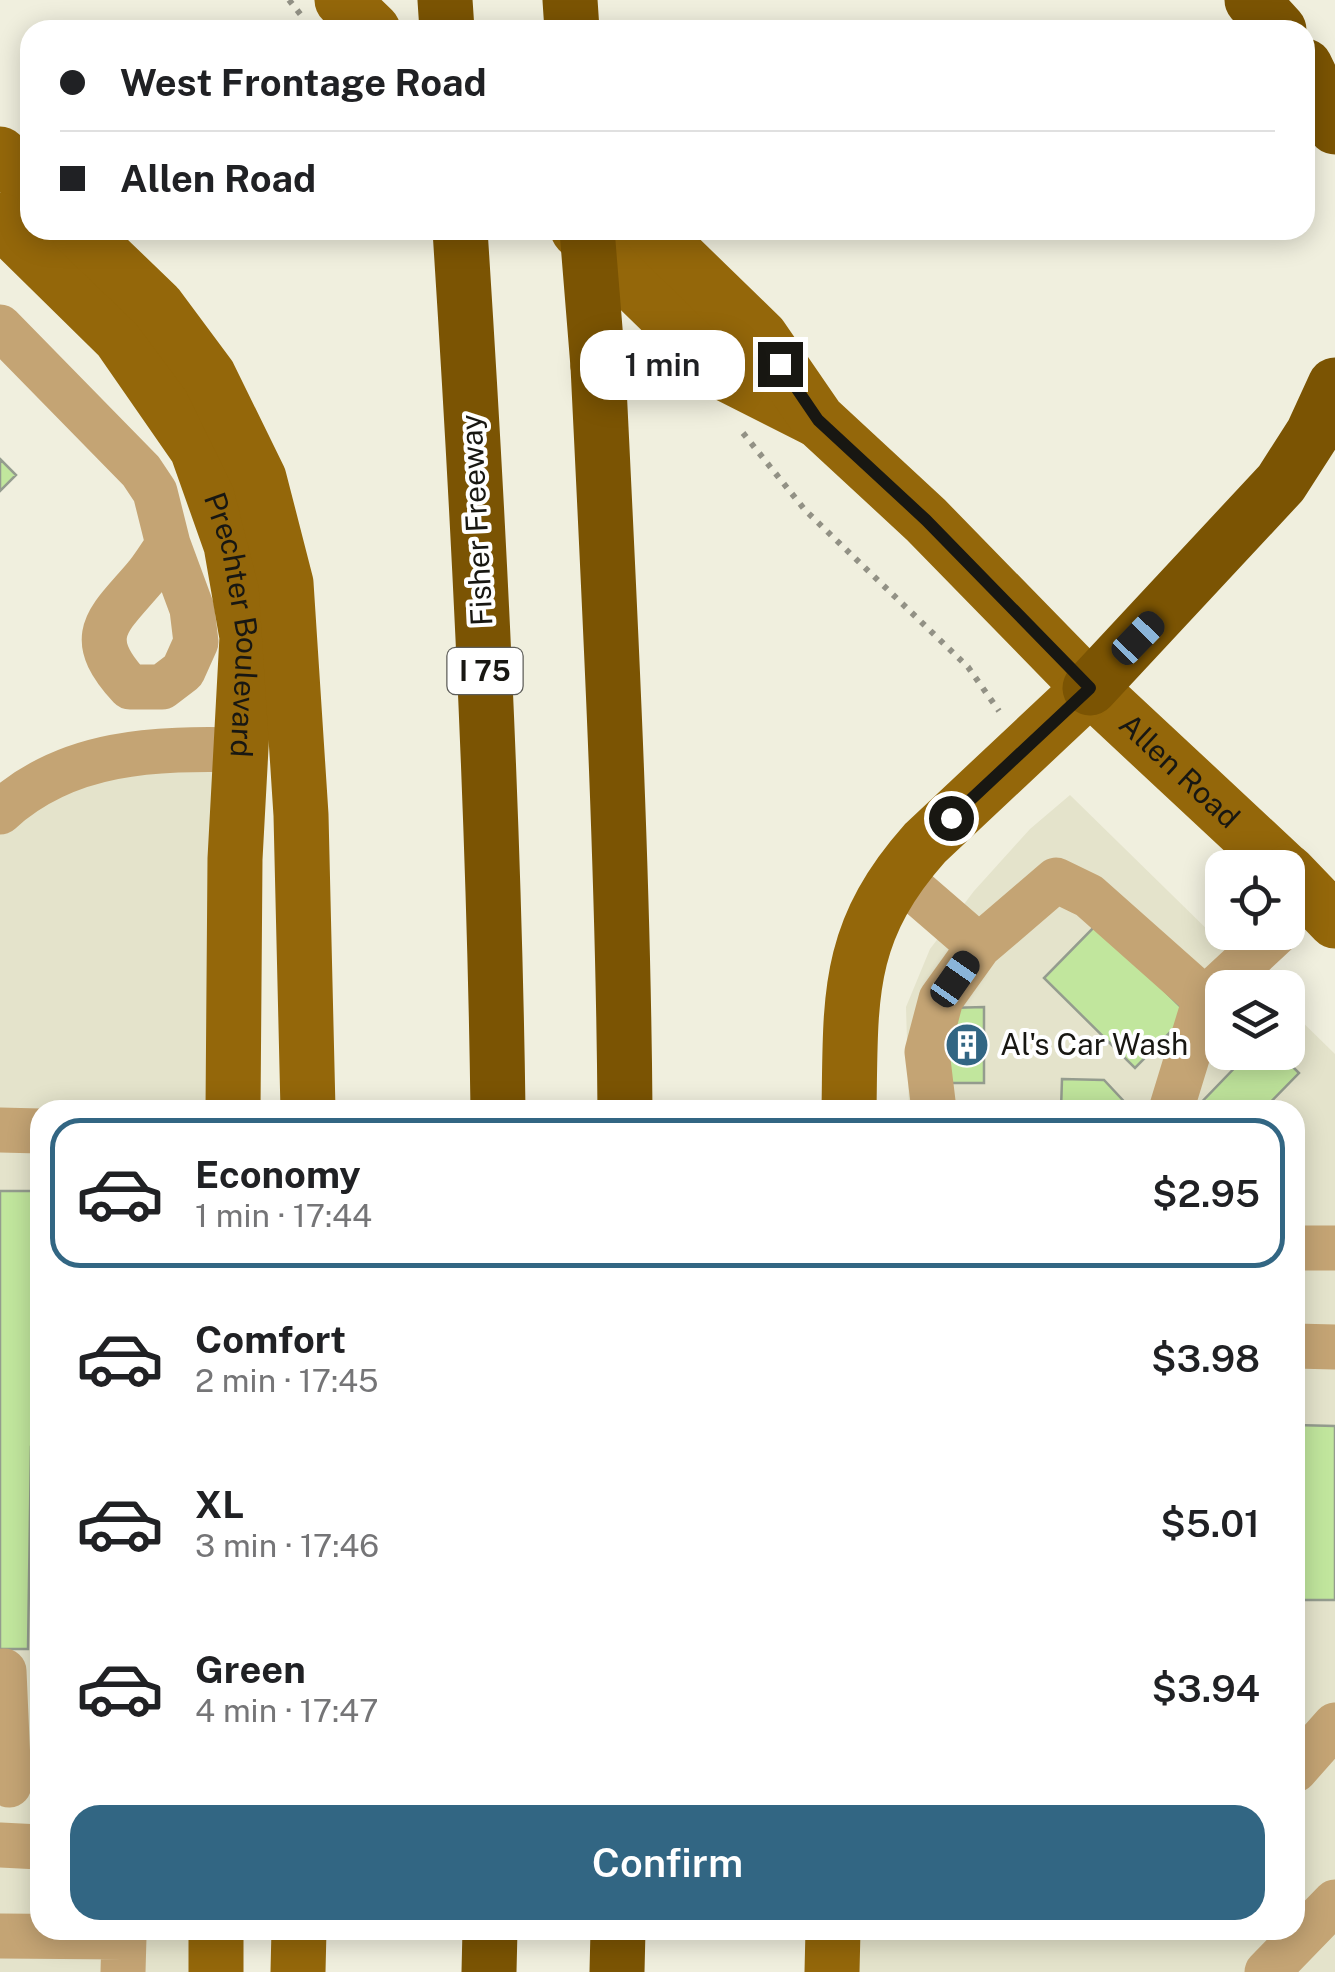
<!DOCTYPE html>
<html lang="en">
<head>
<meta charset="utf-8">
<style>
  :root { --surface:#fff; --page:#f6f6f6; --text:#202124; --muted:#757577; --line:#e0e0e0; --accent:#326683 }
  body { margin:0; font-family:"Public Sans",sans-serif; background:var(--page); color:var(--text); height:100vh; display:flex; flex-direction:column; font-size:38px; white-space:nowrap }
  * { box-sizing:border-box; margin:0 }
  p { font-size:32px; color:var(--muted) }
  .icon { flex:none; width:55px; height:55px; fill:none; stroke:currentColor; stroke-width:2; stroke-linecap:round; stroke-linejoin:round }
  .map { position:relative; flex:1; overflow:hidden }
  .side { position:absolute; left:30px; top:1100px; width:1275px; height:840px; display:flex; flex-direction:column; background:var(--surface); border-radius:30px; box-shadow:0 5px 25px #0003 }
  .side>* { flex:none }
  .guide { position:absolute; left:20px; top:20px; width:1295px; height:220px; border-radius:30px; box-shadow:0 5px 25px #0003; display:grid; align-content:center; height:220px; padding:0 40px; background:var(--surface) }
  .controls { position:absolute; left:1205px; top:850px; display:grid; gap:20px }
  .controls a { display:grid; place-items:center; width:100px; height:100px; border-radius:20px; background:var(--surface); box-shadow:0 5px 25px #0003; font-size:50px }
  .end { position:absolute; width:45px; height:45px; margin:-22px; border:12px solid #181712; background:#fff; box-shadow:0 0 0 5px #fff }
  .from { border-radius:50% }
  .bubble { position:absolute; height:70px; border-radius:30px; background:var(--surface); box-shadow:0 5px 25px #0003; font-size:32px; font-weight:600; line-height:70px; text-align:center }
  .car { position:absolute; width:30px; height:60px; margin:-30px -15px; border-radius:12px; box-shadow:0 0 8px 2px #0007; background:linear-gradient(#222 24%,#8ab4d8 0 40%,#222 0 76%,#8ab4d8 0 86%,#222 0) }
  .guide b { display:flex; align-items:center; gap:35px; height:95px; font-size:38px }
  .guide b+b { border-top:2px solid var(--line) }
  .guide i { width:25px; height:25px; background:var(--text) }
  ul { padding:18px 0 0; list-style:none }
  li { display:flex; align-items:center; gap:30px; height:150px; margin:0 20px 15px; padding:0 20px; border:5px solid transparent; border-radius:30px }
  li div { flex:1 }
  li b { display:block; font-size:38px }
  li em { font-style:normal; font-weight:600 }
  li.selected { border-color:var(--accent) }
  li>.icon { width:90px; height:90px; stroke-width:1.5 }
  .primary-button { display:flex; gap:20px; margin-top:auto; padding:20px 40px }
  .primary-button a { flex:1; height:115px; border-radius:30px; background:var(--accent); color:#fff; font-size:40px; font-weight:600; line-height:115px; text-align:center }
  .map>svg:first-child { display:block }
  .built { fill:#e4e3cb }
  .building { fill:#c1e69d; stroke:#949c8e; stroke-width:2.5 }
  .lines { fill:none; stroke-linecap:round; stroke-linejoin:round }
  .path { stroke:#929185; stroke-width:6; stroke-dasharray:5 8; stroke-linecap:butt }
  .minor { stroke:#c4a474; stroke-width:45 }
  .major { stroke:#94670a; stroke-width:55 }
  .highway { stroke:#7b5403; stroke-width:55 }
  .highway-bridge { stroke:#7b5403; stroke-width:55 }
  .route { stroke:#181712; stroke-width:12 }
  .labels { text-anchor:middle; stroke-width:8; stroke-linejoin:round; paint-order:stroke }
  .shield { fill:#fff; stroke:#5d5d59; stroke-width:2.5 }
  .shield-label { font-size:28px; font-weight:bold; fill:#181712 }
  .street-label { font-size:30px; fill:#181712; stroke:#fff }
  .poi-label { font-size:30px; fill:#181712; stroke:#fff; text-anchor:start }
</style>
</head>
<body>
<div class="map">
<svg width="1335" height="1972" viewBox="0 0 1335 1972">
  <rect width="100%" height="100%" fill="#f0efde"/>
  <!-- built -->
  <path class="built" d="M243 750 233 1110H40V1930H216V1972H0V812L15 799Z
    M1070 795 1266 987 1222 988V1052H1288V1008L1335 1054V1972H832L833 1930H1295V1110H909L906 1007 930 949 974 891 1030 829Z"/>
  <!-- building -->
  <path class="building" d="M0 459 16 475 0 491Z
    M1097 924 1188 1014 1135 1068 1044 978Z
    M984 1007V1083H949L948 1008Z
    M1250 1052H1278L1299 1073 1263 1110H1194Z
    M1062 1079 1104 1080 1132 1110H1061Z
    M0 1191H39L35 1397H40V1447H31L28 1649H0Z
    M1295 1425 1335 1426V1600H1295Z"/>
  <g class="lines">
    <!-- path -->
    <path class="path" d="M289 0 301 15
      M743 433 805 510 968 667 999 711"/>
    <!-- minor -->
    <path class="minor" d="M0 327 141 471 155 492 168 544 192 609 196 642 183 671 162 687H130C82 635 109 620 146 576 154 566 161 555 168 544
      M0 812C68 750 155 748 243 750
      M898 876 979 946
      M934 1110 927 1052 941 999 979 946 1056 880 1089 896 1205 999
      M1171 1110 1205 999 1277 932
      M0 1130 40 1131
      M1295 1248H1335
      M1295 1346 1335 1347
      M4 1671 9 1785
      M1295 1770 1335 1725
      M0 1845 40 1847
      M0 1936 124 1937 123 1972
      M1267 1972 1335 1902"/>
    <!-- major -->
    <g class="major">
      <path d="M342 0 373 30"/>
      <path d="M0 154 30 183"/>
      <path id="s1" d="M0 220 120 338 197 449 231 545 247 637 235 859 233 1110"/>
      <path d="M78 230 157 306 209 376 259 478 286 583 301 815 308 1110"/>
      <path d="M578 230 726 374 815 419"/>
      <path id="s2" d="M651 230 761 337 818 420 926 520 1090 688 1283 868"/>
      <path d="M1288 872 1335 921"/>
      <path d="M849 1110C851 998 845 933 925 843L1090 688"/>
      <path d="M216 1972V1930"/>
      <path d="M298 1972 299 1930"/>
      <path d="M832 1972 833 1930"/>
    </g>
    <!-- highway -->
    <path class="highway" d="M445 0 447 30
      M570 0 572 30
      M1252 0 1279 30
      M1305 66 1335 127
      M460 230C479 523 494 816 498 1110
      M598 366C610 614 623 862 625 1110
      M1090 688 1281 483 1313 433 1335 385
      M489 1972 490 1930
      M617 1972 618 1930"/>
    <!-- highway-bridge -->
    <path class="highway-bridge" d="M587 230 598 366"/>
  </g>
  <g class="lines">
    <!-- route -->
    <path class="route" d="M780 364 818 420 926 520 1090 688 951 818"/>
  </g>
  <!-- icons -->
  <defs>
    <symbol id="building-disc" viewBox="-11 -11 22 22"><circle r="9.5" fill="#326683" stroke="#fff"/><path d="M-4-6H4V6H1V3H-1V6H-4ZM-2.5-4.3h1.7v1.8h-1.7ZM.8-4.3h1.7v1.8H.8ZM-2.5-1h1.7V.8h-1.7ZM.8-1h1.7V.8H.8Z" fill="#fff"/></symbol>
  </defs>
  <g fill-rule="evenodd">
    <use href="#building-disc" x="942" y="1020" width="50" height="50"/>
  </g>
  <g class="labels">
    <!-- shield labels -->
    <rect class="shield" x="447.5" y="648" width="75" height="46" rx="8"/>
    <g class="shield-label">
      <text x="485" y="681">I 75</text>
    </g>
    <!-- street labels -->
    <g class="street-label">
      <text transform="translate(477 520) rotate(-93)" y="10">Fisher Freeway</text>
      <text dy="10" stroke="none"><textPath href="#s1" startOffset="485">Prechter Boulevard</textPath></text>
      <text dy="10" stroke="none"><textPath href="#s2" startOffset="758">Allen Road</textPath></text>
    </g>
    <!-- poi labels -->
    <g class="poi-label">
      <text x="1000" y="1055">Al's Car Wash</text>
    </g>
  </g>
</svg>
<div class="controls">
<a><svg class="icon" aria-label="locate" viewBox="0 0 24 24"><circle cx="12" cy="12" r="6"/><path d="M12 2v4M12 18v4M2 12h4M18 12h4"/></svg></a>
<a><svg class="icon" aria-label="layers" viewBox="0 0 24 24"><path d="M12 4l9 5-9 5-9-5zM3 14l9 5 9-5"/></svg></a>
</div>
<i class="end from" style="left:951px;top:818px"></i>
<i class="end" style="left:780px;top:364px"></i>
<div class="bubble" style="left:580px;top:330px;width:165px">1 min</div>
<i class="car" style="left:1138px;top:638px;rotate:44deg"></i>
<i class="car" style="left:955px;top:979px;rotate:35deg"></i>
<div class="guide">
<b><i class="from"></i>West Frontage Road</b>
<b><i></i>Allen Road</b>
</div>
<section class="side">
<ul>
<li class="selected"><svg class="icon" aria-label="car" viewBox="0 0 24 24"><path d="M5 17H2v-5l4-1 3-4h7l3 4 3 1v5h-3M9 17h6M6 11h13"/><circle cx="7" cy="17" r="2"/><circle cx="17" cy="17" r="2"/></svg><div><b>Economy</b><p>1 min · 17:44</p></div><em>$2.95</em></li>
<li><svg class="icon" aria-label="car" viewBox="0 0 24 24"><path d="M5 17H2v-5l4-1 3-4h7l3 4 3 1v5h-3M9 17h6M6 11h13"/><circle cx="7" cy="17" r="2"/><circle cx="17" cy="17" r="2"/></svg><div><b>Comfort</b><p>2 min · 17:45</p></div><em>$3.98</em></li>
<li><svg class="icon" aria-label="car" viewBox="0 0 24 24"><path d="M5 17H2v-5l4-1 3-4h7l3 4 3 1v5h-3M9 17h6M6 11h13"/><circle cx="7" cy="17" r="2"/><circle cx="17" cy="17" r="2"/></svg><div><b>XL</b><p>3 min · 17:46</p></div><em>$5.01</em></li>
<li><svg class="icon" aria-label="car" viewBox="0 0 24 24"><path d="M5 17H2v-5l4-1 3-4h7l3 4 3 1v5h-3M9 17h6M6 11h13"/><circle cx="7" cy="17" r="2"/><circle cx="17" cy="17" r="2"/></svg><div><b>Green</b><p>4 min · 17:47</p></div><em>$3.94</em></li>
</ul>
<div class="primary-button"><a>Confirm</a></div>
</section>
</div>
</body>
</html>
